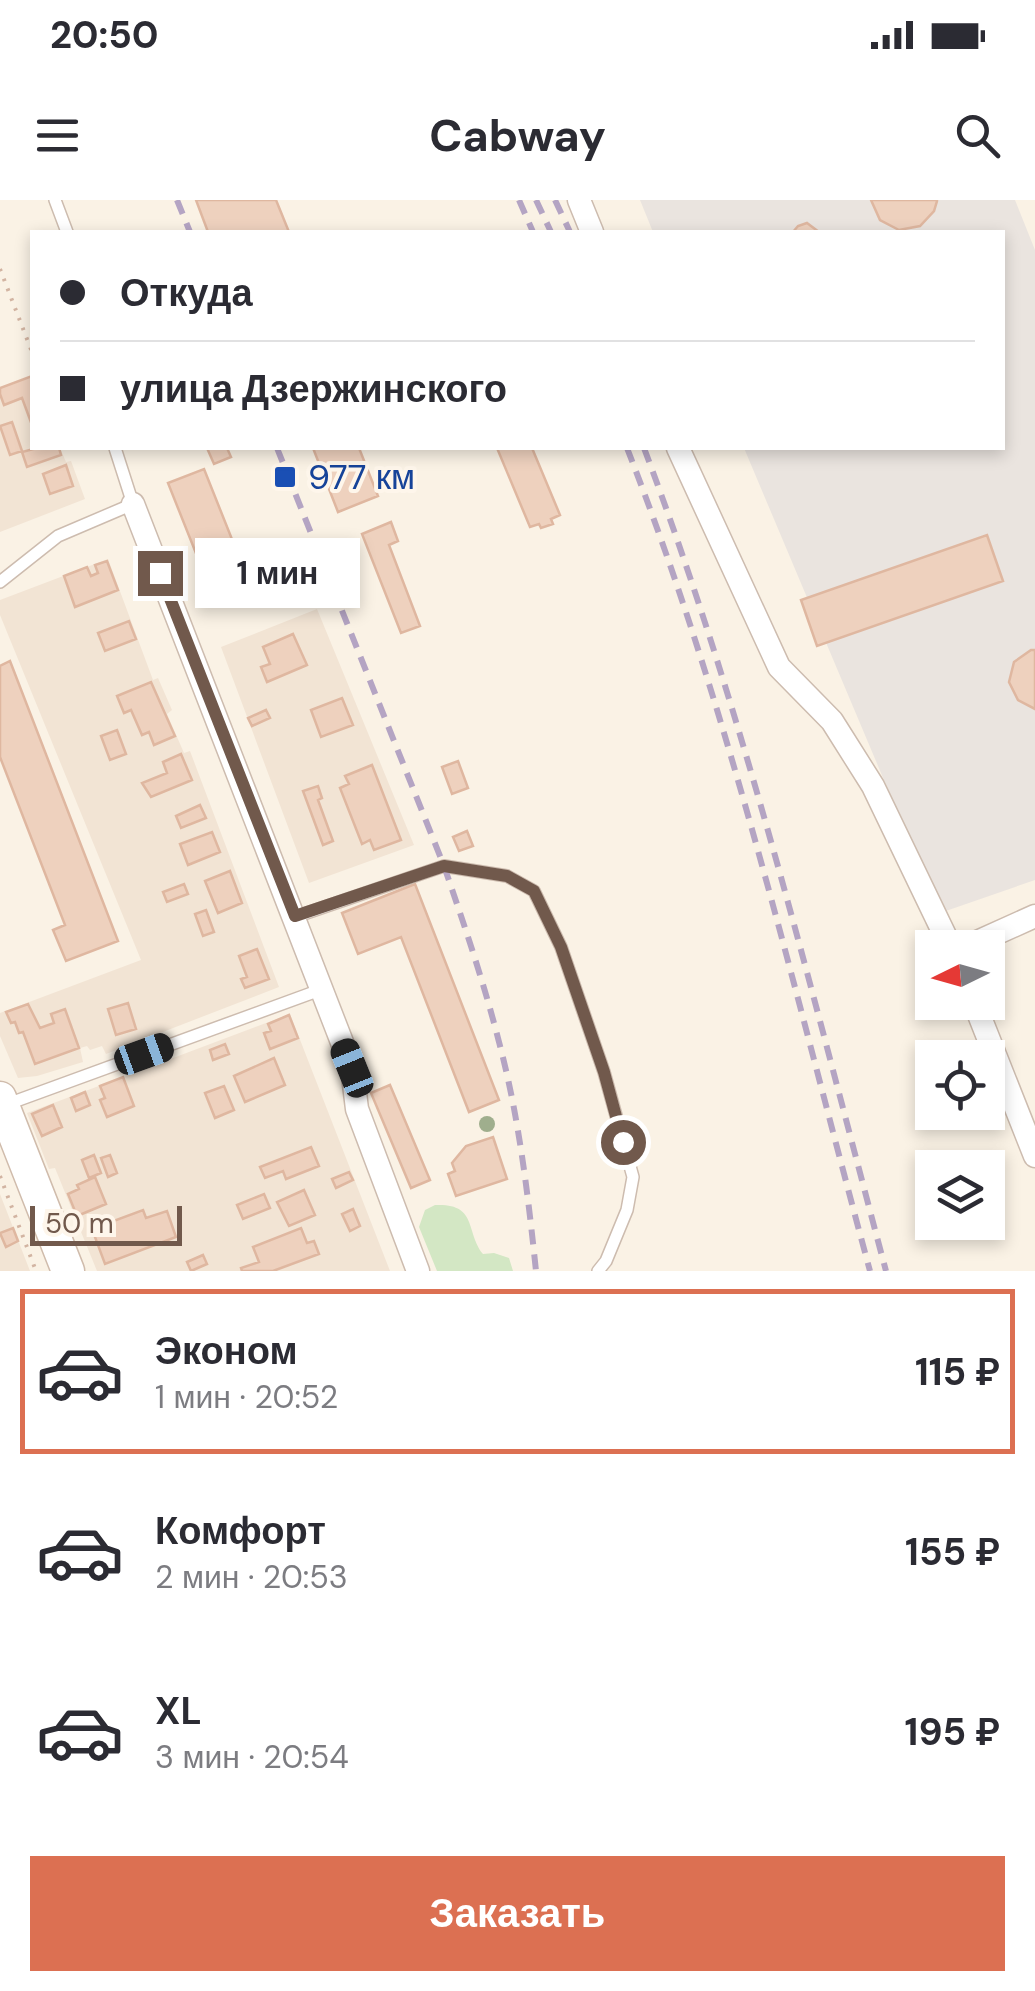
<!DOCTYPE html>
<html lang="ru">
<head>
<meta charset="utf-8">
<style>
  :root { --surface:#fff; --page:#f2f2f3; --text:#2b2b33; --muted:#7c7c81; --line:#e1e1e2; --accent:#dc7052 }
  body { margin:0; font-family:"DM Sans",sans-serif; background:var(--page); color:var(--text); height:100vh; display:flex; flex-direction:column; font-size:38px; white-space:nowrap }
  * { box-sizing:border-box; margin:0 }
  p { font-size:32px; color:var(--muted) }
  .icon { flex:none; width:55px; height:55px; fill:none; stroke:currentColor; stroke-width:2; stroke-linecap:round; stroke-linejoin:round }
  .map { position:relative; height:1071px; overflow:hidden }
  .sheet { display:flex; flex-direction:column; background:var(--surface); flex:1 }
  .sheet>* { flex:none }
  .guide { position:absolute; left:30px; top:30px; width:975px; height:220px; border-radius:0px; box-shadow:0 5px 15px #0003; display:grid; align-content:center; height:220px; padding:0 30px; background:var(--surface) }
  .needle { width:65px; rotate:265deg }
  .tools { position:absolute; left:915px; top:730px; display:grid; gap:20px }
  .tools a { display:grid; place-items:center; width:90px; height:90px; border-radius:0px; background:var(--surface); box-shadow:0 5px 15px #0003; font-size:50px }
  .scale { position:absolute; left:30px; bottom:25px; width:152px; box-sizing:border-box; padding-left:10px; border:5px solid #71594c; border-top:0; font-size:28px; line-height:35px; white-space:nowrap; color:#71594c; -webkit-text-stroke:8px #fef6eb; paint-order:stroke }
  .end { position:absolute; width:45px; height:45px; margin:-22px; border:12px solid #71594c; background:#fff; box-shadow:0 0 0 5px #fff }
  .from { border-radius:50% }
  .bubble { position:absolute; height:70px; border-radius:0px; background:var(--surface); box-shadow:0 5px 15px #0003; font-size:32px; font-weight:700; line-height:70px; text-align:center }
  .car { position:absolute; width:30px; height:60px; margin:-30px -15px; border-radius:12px; box-shadow:0 0 8px 2px #0007; background:linear-gradient(#222 24%,#8ab4d8 0 40%,#222 0 76%,#8ab4d8 0 86%,#222 0) }
  .guide b { display:flex; align-items:center; gap:35px; height:95px; font-size:38px }
  .guide b+b { border-top:2px solid var(--line) }
  .guide i { width:25px; height:25px; background:var(--text) }
  ul { padding:18px 0 0; list-style:none }
  li { display:flex; align-items:center; gap:30px; height:165px; margin:0 20px 15px; padding:0 10px; border:5px solid transparent; border-radius:0px }
  li div { flex:1 }
  li b { display:block; font-size:38px }
  li em { font-style:normal; font-weight:700 }
  li.current { border-color:var(--accent) }
  li>.icon { width:90px; height:90px; stroke-width:1.5 }
  .cta { display:flex; gap:20px; margin-top:auto; padding:20px 30px }
  .cta a { flex:1; height:115px; border-radius:0px; background:var(--accent); color:#fff; font-size:40px; font-weight:700; line-height:115px; text-align:center }
  .status { display:flex; justify-content:space-between; align-items:center; height:70px; padding:0 50px; background:var(--surface); direction:ltr }
  .status svg { height:28px; fill:currentColor }
  header { display:flex; justify-content:space-between; align-items:center; height:130px; padding:0 30px; background:var(--surface); font-size:45px; font-weight:700 }
  .map>svg:first-child { display:block }
  .residential { fill:#f2e4d4 }
  .industrial { fill:#eae4df }
  .green { fill:#d3e7c4 }
  .building { fill:#eed1be; stroke:#dfb7a0; stroke-width:2.5 }
  .lines { fill:none; stroke-linecap:round; stroke-linejoin:round }
  .lane-casing { stroke:#cdbcaf; stroke-width:14 }
  .street-casing { stroke:#cdbcaf; stroke-width:25 }
  .secondary-casing { stroke:#d0bcac; stroke-width:35 }
  .path { stroke:#d2b4a2; stroke-width:4; stroke-dasharray:2.5 8; stroke-linecap:butt }
  .lane { stroke:#fff; stroke-width:11 }
  .street { stroke:#fff; stroke-width:22 }
  .secondary { stroke:#fff; stroke-width:32 }
  .rail { stroke:#b4a4c3; stroke-width:6; stroke-dasharray:15 10; stroke-linecap:butt }
  .tree { fill:#9fae8d }
  .route { stroke:#71594c; stroke-width:12 }
  .transit-dot { fill:#1a4fb4; stroke:#fef6eb; stroke-width:4 }
  .labels { text-anchor:middle; stroke-width:8; stroke-linejoin:round; paint-order:stroke }
  .transit-label { font-size:35px; fill:#164399; stroke:#fef6eb; text-anchor:start }
</style>
</head>
<body>
<div class="status"><b>20:50</b><svg viewBox="0 0 49 12"><path d="M0 12V9h3v3zM5 12V6h3v6zM10 12V3h3v9zM15 12V0h3v12zM26 1h20v11H26zM47 4h2v5h-2z"/></svg></div>
<header><svg class="icon" aria-label="menu" viewBox="0 0 24 24"><path d="M4 6h16M4 12h16M4 18h16"/></svg>Cabway<svg class="icon" aria-label="search" viewBox="0 0 24 24"><circle cx="10" cy="10" r="6"/><path d="M15 15l6 6"/></svg></header>
<div class="map">
<svg width="1035" height="1071" viewBox="0 0 1035 1071">
  <rect width="100%" height="100%" fill="#faf2e5"/>
  <!-- residential -->
  <path class="residential" d="M32 176V248H60L66 262 71 261 85 299 0 332V188Z
    M108 359 153 480 158 478 172 510 167 514 184 553 190 551 279 787 106 854 102 846 90 850 87 846 80 848 83 862 37 876 18 878 0 836V813L141 760 0 415V400Z
    M317 409 414 645 309 683 221 447Z
    M290 814 390 1071H97L55 968 49 969 27 913Z
    M0 994 30 1071H0Z"/>
  <!-- industrial -->
  <path class="industrial" d="M640 0H1015L1035 50V680L940 713 744 248H1002V32H653Z"/>
  <!-- green -->
  <path class="green" d="M435 1005C478 1003 465 1031 483 1054L494 1053 509 1058 513 1071H437L419 1027 425 1010Z"/>
  <!-- building -->
  <path class="building" d="M196 0H276L289 32H208Z
    M871 0H937V1L934 11 920 26 899 30 880 20Z
    M807 23 819 32H793L798 26Z
    M32 176V225L22 198 4 205 0 194V188Z
    M12 222 22 251 10 255 0 226Z
    M37 248H59L61 255 27 267 22 252Z
    M207 248H227L231 257 214 264Z
    M313 248H359L378 296 338 312Z
    M497 248H532L560 315 551 319 553 324 541 328 539 324 530 327Z
    M66 265 73 286 50 294 43 274Z
    M204 269 245 372 209 386 168 283Z
    M391 322 398 341 389 345 420 426 401 433 362 334Z
    M987 335 1003 381 817 446 801 400Z
    M107 361 118 390 75 407 64 376 87 367 91 376 98 373 95 365Z
    M129 421 136 439 105 451 98 433Z
    M293 434 307 465 267 482 261 467 270 464 263 447Z
    M1031 450H1035V509L1018 500 1009 482 1014 462Z
    M10 461 118 741 66 761 53 730 65 725 0 557V466Z
    M151 482 175 536 154 545 149 532 142 535 131 510 124 513 117 496Z
    M342 498 353 525 321 537 311 510Z
    M266 510 270 518 252 526 248 518Z
    M117 530 126 554 110 560 101 536Z
    M181 554 192 580 151 597 142 583 167 573 163 562Z
    M458 561 468 588 452 594 442 567Z
    M372 565 401 640 374 650 370 640 362 644 340 588 349 584 345 576Z
    M318 586 322 598 318 600 333 641 323 645 303 591Z
    M200 605 206 618 181 628 176 616Z
    M467 631 473 646 459 651 453 637Z
    M212 632 220 652 188 665 180 644Z
    M230 671 242 703 218 713 205 681Z
    M184 684 188 694 167 702 163 692Z
    M415 684 499 900 469 912 401 737 358 754 342 713Z
    M206 710 214 732 203 736 195 714Z
    M257 749 269 779 245 788 241 779 247 777 239 756Z
    M128 803 136 829 116 835 108 809Z
    M28 804 40 828 54 823 51 814 65 809 79 848 35 864 23 832 19 833 15 822 11 823 6 812Z
    M289 815 298 838 270 849 264 833 271 831 268 824Z
    M225 844 229 854 213 860 210 850Z
    M274 858 285 885 245 902 234 876Z
    M123 877 134 906 107 917 100 900 105 898 100 886Z
    M390 885 430 980 411 988 371 893Z
    M224 886 234 910 215 918 205 893Z
    M85 892 90 905 76 911 71 898Z
    M53 905 62 927 42 936 32 914Z
    M493 937 507 979 456 996 448 974 455 971 452 963 466 946Z
    M311 947 319 966 286 979 283 971 265 978 260 967Z
    M94 955 101 973 89 978 82 960Z
    M110 955 117 973 108 977 101 958Z
    M349 972 353 980 336 988 332 979Z
    M95 977 106 1004 77 1016 68 994 79 989 77 985Z
    M304 990 315 1015 289 1026 277 1002Z
    M264 994 270 1008 243 1019 237 1005Z
    M353 1009 360 1026 350 1031 342 1014Z
    M143 1010 146 1018 167 1011 176 1037 105 1064 92 1029Z
    M13 1028 18 1041 6 1047 0 1033Z
    M301 1028 307 1043 314 1041 319 1054 273 1071H242L241 1068 259 1062 253 1047Z
    M203 1055 207 1064 191 1071 187 1062Z"/>
  <g class="lines">
    <defs>
      <path id="lane" d="M55 0 67 32
        M0 382 58 336 133 304 115 248
        M295 717 444 666 507 676 534 691 561 747 604 872 633 977 627 1010 606 1061 598 1071
        M5 905 320 790"/>
      <path id="street" d="M579 0 592 32
        M678 248 779 467 832 521 873 586 951 748
        M133 304 352 868 357 909 418 1071
        M964 748 1035 716
        M974 802 1035 956"/>
      <path id="secondary" d="M0 898 68 1071"/>
    </defs>
    <!-- lane casing -->
    <use href="#lane" class="lane-casing"/>
    <!-- street casing -->
    <use href="#street" class="street-casing"/>
    <!-- secondary casing -->
    <use href="#secondary" class="secondary-casing"/>
    <!-- path -->
    <path class="path" d="M0 69 32 152
      M0 976 36 1071"/>
    <!-- lane -->
    <use href="#lane" class="lane"/>
    <!-- street -->
    <use href="#street" class="street"/>
    <!-- secondary -->
    <use href="#secondary" class="secondary"/>
    <!-- rail -->
    <path class="rail" d="M177 0 190 32
      M519 0 533 32
      M536 0 551 32
      M555 0 570 32
      M277 248 444 666C464 724 484 783 499 842 519 917 528 995 536 1071
      M627 248C731 514 795 795 870 1071
      M644 248C745 516 812 794 886 1071"/>
  </g>
  <!-- trees -->
  <circle class="tree" cx="487" cy="924" r="8"/>
  <g class="lines">
    <!-- route -->
    <path class="route" d="M160 373 295 716 444 666 507 676 534 691 561 747 604 872 623 942"/>
  </g>
  <!-- markers -->
  <rect class="transit-dot" x="273" y="265" width="24" height="24" rx="5"/>
  <g class="labels">
    <!-- transit labels -->
    <g class="transit-label">
      <text x="308" y="289">977 км</text>
    </g>
  </g>
</svg>
<div class="tools">
<a><svg class="needle" viewBox="-14 -14 28 28"><path d="M0-13l5 13h-10z" fill="#e53935"/><path d="M0 13l5-13h-10z" fill="#7c7c81"/></svg></a>
<a><svg class="icon" aria-label="locate" viewBox="0 0 24 24"><circle cx="12" cy="12" r="6"/><path d="M12 2v4M12 18v4M2 12h4M18 12h4"/></svg></a>
<a><svg class="icon" aria-label="layers" viewBox="0 0 24 24"><path d="M12 4l9 5-9 5-9-5zM3 14l9 5 9-5"/></svg></a>
</div>
<div class="scale">50 m</div>
<i class="end from" style="left:623px;top:942px"></i>
<i class="end" style="left:160px;top:373px"></i>
<div class="bubble" style="left:195px;top:338px;width:165px">1 мин</div>
<i class="car" style="left:144px;top:854px;rotate:70deg"></i>
<i class="car" style="left:352px;top:868px;rotate:338deg"></i>
<div class="guide">
<b><i class="from"></i>Откуда</b>
<b><i></i>улица Дзержинского</b>
</div>
</div>
<section class="sheet">
<ul>
<li class="current"><svg class="icon" aria-label="car" viewBox="0 0 24 24"><path d="M5 17H2v-5l4-1 3-4h7l3 4 3 1v5h-3M9 17h6M6 11h13"/><circle cx="7" cy="17" r="2"/><circle cx="17" cy="17" r="2"/></svg><div><b>Эконом</b><p>1 мин · 20:52</p></div><em>115 ₽</em></li>
<li><svg class="icon" aria-label="car" viewBox="0 0 24 24"><path d="M5 17H2v-5l4-1 3-4h7l3 4 3 1v5h-3M9 17h6M6 11h13"/><circle cx="7" cy="17" r="2"/><circle cx="17" cy="17" r="2"/></svg><div><b>Комфорт</b><p>2 мин · 20:53</p></div><em>155 ₽</em></li>
<li><svg class="icon" aria-label="car" viewBox="0 0 24 24"><path d="M5 17H2v-5l4-1 3-4h7l3 4 3 1v5h-3M9 17h6M6 11h13"/><circle cx="7" cy="17" r="2"/><circle cx="17" cy="17" r="2"/></svg><div><b>XL</b><p>3 мин · 20:54</p></div><em>195 ₽</em></li>
</ul>
<div class="cta"><a>Заказать</a></div>
</section>
</body>
</html>
